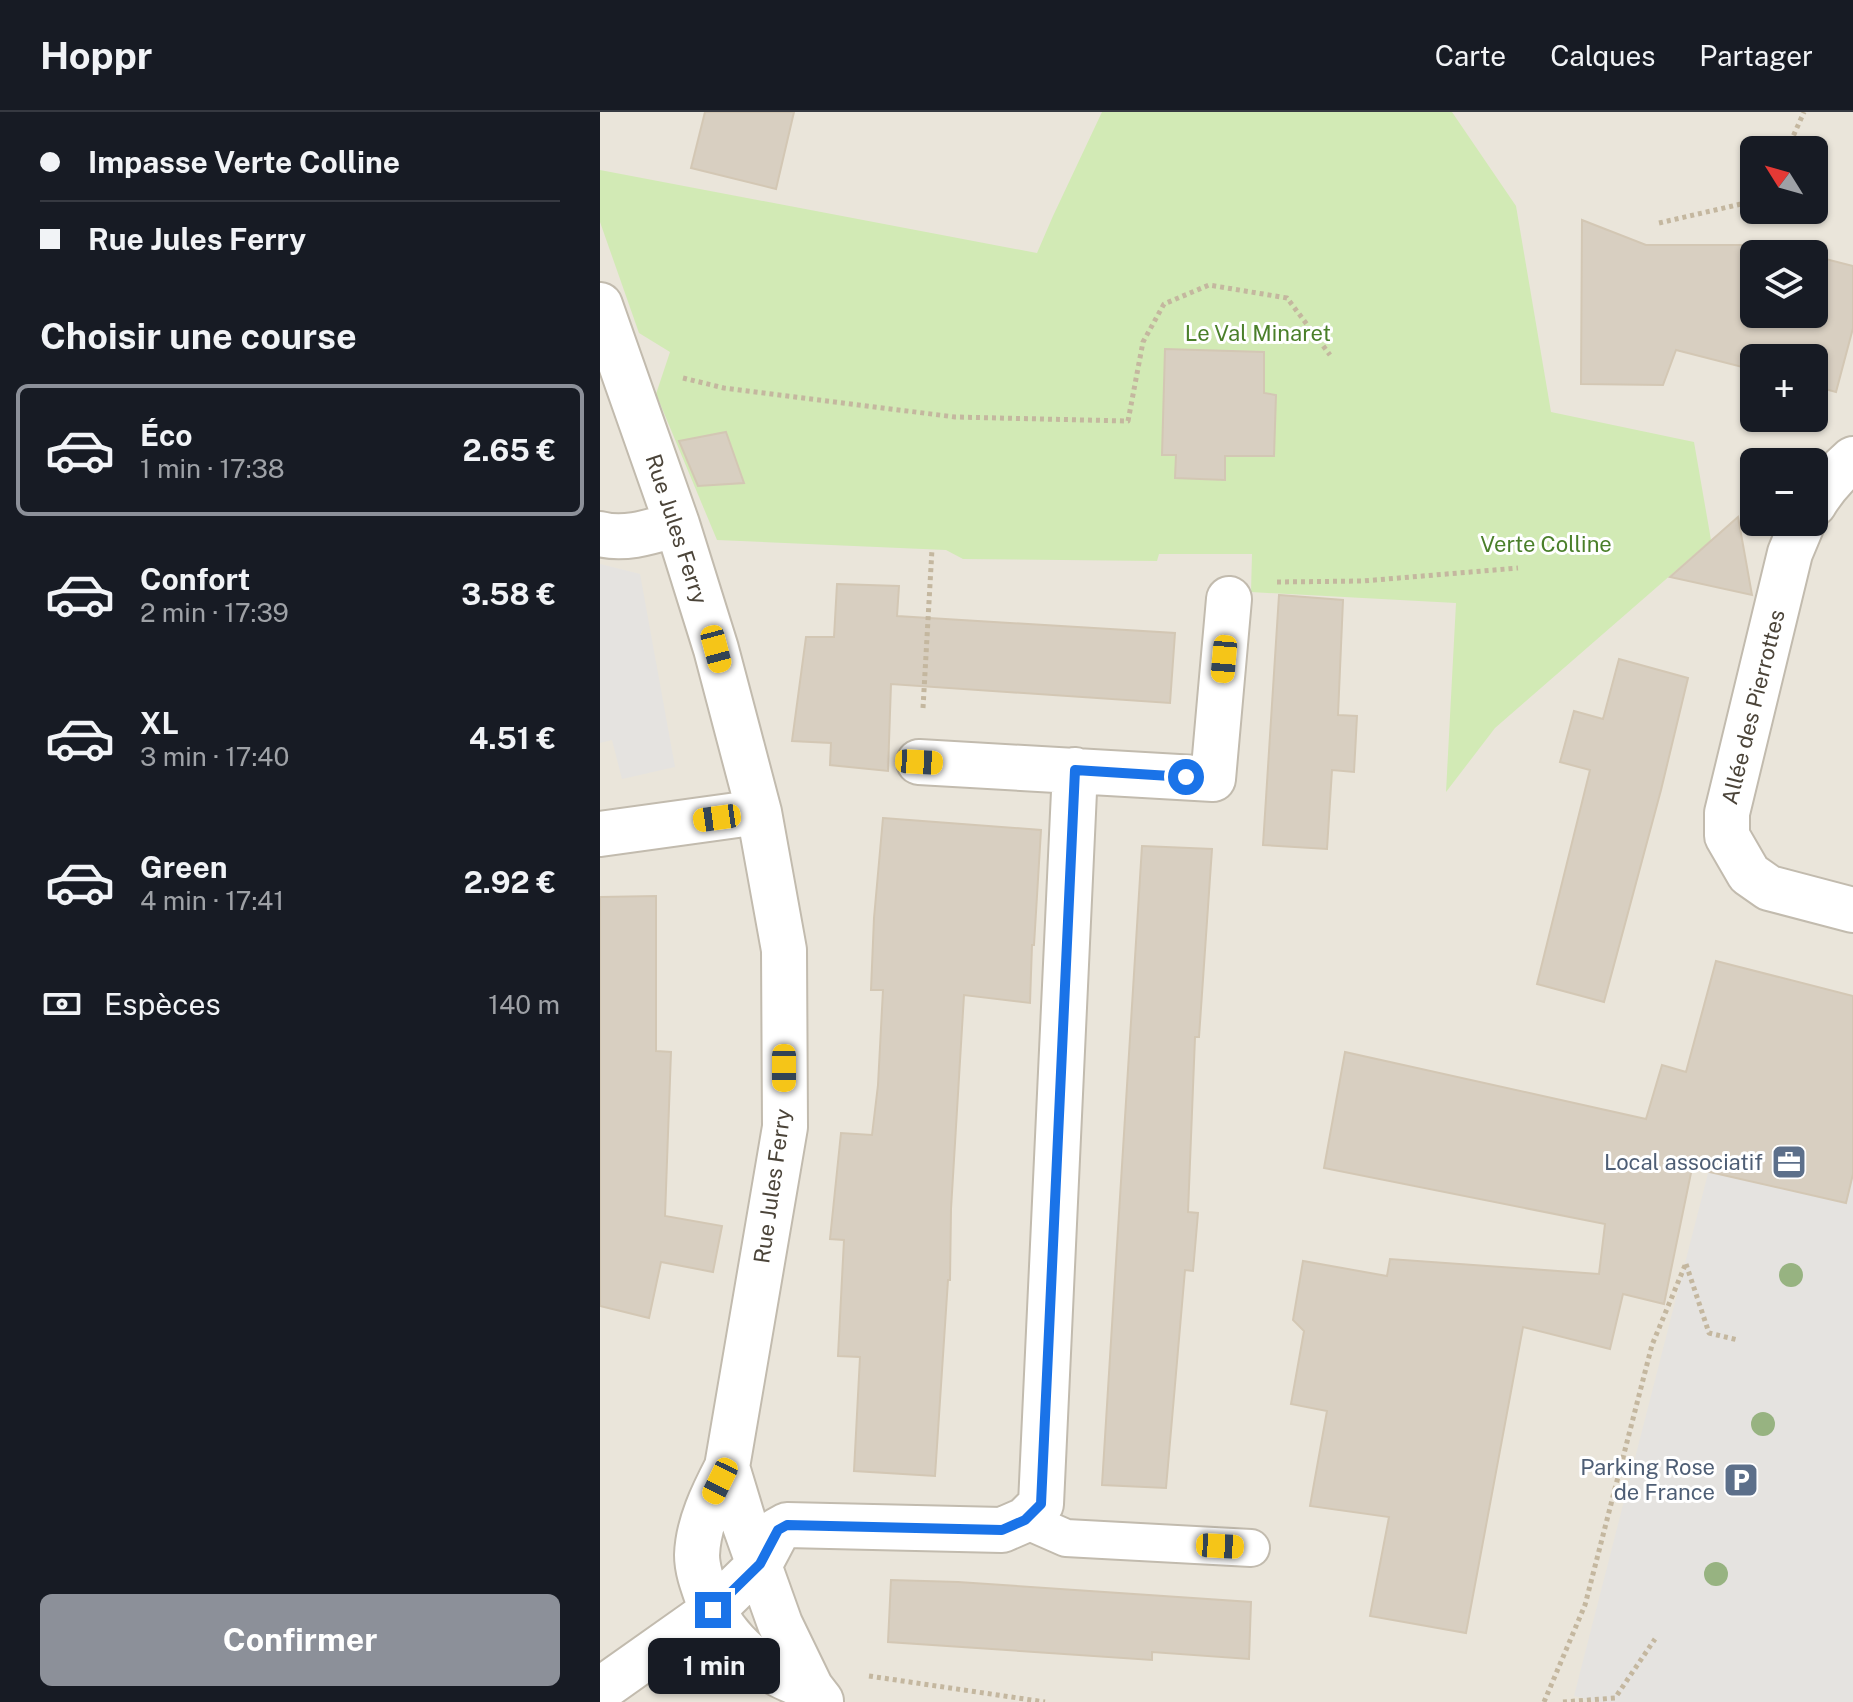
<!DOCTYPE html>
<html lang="fr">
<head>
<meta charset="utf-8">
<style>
  :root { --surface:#171b24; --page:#20242c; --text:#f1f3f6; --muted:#9ea1a6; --line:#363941; --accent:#8c9099 }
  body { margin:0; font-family:"Public Sans",sans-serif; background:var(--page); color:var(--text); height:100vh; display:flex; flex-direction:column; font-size:30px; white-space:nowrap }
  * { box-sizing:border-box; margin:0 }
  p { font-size:26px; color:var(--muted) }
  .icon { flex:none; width:44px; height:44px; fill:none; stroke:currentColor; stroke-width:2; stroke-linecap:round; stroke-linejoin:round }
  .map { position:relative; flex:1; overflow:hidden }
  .sheet { display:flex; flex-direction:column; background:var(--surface); width:600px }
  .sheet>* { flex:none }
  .banner { display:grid; align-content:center; height:176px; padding:0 40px; background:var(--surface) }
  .needle { width:52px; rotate:307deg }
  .fabs { position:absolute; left:1140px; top:24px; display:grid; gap:16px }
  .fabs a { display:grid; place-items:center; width:88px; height:88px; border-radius:12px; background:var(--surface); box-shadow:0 2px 6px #0004; font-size:40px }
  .end { position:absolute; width:36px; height:36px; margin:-18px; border:10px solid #1a73e8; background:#fff; box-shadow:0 0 0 4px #fff }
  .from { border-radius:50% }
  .bubble { position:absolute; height:56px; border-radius:12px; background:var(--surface); box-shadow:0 2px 6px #0004; font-size:26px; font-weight:700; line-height:56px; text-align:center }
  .car { position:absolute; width:24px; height:48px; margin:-24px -12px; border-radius:10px; box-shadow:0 0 6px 2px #0007; background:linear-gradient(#f5c518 24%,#345 0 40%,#f5c518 0 76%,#345 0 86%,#f5c518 0) }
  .banner b { display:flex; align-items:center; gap:28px; height:76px; font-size:30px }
  .banner b+b { border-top:2px solid var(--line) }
  .banner i { width:20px; height:20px; background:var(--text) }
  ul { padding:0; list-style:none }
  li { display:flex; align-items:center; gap:24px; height:132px; margin:0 16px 12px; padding:0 24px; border:4px solid transparent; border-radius:12px }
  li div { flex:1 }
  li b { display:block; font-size:30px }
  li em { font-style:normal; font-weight:700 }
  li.active { border-color:var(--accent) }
  li>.icon { width:72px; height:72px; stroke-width:1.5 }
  h2 { padding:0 40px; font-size:36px; line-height:96px }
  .pay { display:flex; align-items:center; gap:20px; height:88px; padding:0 40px; font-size:30px }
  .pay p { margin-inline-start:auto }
  .button { display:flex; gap:16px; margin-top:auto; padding:16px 40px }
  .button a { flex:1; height:92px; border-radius:12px; background:var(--accent); color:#fff; font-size:32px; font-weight:700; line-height:92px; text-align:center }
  header { display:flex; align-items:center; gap:48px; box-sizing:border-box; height:112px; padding:0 40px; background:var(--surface); border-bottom:2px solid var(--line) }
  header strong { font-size:38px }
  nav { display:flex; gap:44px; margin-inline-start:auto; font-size:28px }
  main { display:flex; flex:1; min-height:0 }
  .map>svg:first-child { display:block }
  .residential { fill:#eae5da; fill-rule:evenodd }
  .green { fill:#d2eab5 }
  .parking { fill:#e5e3e0 }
  .building { fill:#d8cfc1; stroke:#d3c7b4; stroke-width:2 }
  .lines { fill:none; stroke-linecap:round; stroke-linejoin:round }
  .lane-casing { stroke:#c2bbae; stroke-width:40 }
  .street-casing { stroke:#c2bbae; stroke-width:48 }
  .path { stroke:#c4b79f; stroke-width:5; stroke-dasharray:4 4; stroke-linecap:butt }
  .lane { stroke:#fff; stroke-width:36 }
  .street { stroke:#fff; stroke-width:44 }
  .tree { fill:#97b381 }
  .route { stroke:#1a73e8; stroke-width:10 }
  .labels { text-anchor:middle; stroke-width:6; stroke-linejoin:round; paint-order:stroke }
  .park-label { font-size:22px; fill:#4a7f2a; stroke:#fff }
  .street-label { font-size:22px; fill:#4b4439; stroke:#fff }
  .service-label { font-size:22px; fill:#4e5e75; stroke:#fff; text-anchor:end }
</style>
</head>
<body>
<header>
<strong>Hoppr</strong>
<nav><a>Carte</a><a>Calques</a><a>Partager</a></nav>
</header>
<main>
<section class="sheet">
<div class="banner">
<b><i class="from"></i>Impasse Verte Colline</b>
<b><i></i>Rue Jules Ferry</b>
</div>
<h2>Choisir une course</h2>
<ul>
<li class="active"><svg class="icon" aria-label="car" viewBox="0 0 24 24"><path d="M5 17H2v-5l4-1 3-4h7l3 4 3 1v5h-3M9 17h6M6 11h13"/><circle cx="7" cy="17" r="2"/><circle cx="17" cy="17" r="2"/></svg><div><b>Éco</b><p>1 min · 17:38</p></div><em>2.65 €</em></li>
<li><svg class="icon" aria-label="car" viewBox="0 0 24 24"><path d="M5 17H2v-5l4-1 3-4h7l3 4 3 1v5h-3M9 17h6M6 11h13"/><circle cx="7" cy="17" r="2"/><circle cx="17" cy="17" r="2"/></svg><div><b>Confort</b><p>2 min · 17:39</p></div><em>3.58 €</em></li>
<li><svg class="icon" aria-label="car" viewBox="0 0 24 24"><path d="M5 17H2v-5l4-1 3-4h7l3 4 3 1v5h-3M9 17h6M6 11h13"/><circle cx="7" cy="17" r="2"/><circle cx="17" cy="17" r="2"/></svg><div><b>XL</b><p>3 min · 17:40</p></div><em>4.51 €</em></li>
<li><svg class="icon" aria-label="car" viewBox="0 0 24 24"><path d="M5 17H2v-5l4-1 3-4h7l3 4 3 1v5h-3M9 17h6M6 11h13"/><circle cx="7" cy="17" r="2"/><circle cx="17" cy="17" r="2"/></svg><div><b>Green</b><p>4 min · 17:41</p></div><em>2.92 €</em></li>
</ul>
<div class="pay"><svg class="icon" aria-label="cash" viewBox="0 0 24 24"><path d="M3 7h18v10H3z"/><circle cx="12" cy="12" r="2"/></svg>Espèces<p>140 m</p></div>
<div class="button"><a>Confirmer</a></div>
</section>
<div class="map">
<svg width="1253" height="1590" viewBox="0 0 1253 1590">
  <rect width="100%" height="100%" fill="#f6f3ec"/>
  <!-- residential -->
  <path class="residential" d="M0 0H1253V1590H0ZM1154 38H1214V98H1154ZM1154 142H1214V202H1154ZM1154 246H1214V306H1154ZM1154 350H1214V410H1154Z"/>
  <!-- green -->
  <path class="green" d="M502 0H852L916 94 951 300 1094 330 1111 428 895 616 846 680 856 491 651 480 652 442H559L557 449 363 447 346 438 117 428 56 282 70 240 39 221 0 110V58L437 141 453 104Z"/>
  <!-- parking -->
  <path class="parking" d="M0 452 40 462 75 655 22 667 12 628 0 631Z
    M1123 1003 1253 1037V1590H998L974 1584Z"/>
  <!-- building -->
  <path class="building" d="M105 0H194L176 77 91 56Z
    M982 108 1046 133H1176L1208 142H1154V202H1214V144L1253 154V216L1236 280 1214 274V246H1154V258L1076 238 1063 273 981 272Z
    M565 237 664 240V281L676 283 674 344H625V368L575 366 576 343H562Z
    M126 320 144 371 98 374 79 329Z
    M1138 405 1152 483 1070 465Z
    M237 472 299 474 297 504 575 521 570 591 291 572 288 659 230 653 231 631 192 629 206 525H234Z
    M679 483 743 488 738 603 757 604 754 660 732 658 727 737 663 733Z
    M1019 547 1088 566 1061 678 1004 890 937 872 990 658 960 650 974 599 1003 607Z
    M283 706 441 718 434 833H432L430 891 364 883 351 1097 350 1168H348L335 1364 254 1359 260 1245 238 1244 244 1128 230 1127 241 1021 272 1023 278 973 283 878H271L274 806Z
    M542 734 612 737 599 925H595L588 1100 598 1101 593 1159 585 1158 566 1376 502 1373Z
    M56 784V939L71 940 65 1104 122 1114 113 1160 61 1150 49 1206 0 1194V785Z
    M1116 849 1253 884V1062L1246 1091 1092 1056 1064 1192 1023 1182 1010 1237 923 1215 866 1521 770 1504 789 1405 710 1394 727 1299 691 1292 704 1219 693 1208 703 1149 787 1164 790 1147 999 1162 1005 1112 724 1056 745 940 1046 1007 1062 953 1086 960Z
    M291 1468 358 1470 651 1490 649 1547 552 1540V1548L288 1530Z"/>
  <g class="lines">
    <defs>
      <path id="lane" d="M425 1408 466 1426 651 1436"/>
      <path id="street" d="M0 193 77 412 116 537 159 700 184 838 185 1015 127 1355C113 1382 98 1412 97 1443 97 1457 102 1471 107 1485 127 1533 163 1560 211 1576
        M1214 392C1224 375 1238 360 1253 347
        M1203 410 1190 441 1127 701V724L1149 762 1169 776 1253 798
        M0 422C25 429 53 419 77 412
        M319 650 613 667 629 487
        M0 722 159 700
        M127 1355 144 1411 180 1512 211 1576 221 1589
        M0 1578 113 1498 160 1452 178 1418 187 1413 402 1418 425 1408 441 1392 475 658"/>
    </defs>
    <!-- lane casing -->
    <use href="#lane" class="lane-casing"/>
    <!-- street casing -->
    <use href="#street" class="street-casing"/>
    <!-- path -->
    <path class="path" d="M1187 38 1204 0
      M1059 111 1154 89
      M83 266 124 276 355 305 528 309 543 230 564 192 609 173 687 186 730 243
      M677 470 763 469 918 456
      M323 596 332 437
      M1086 1152 1109 1221 1138 1228
      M269 1564 445 1590
      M944 1590 985 1493 1052 1233 1086 1151
      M963 1590 1015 1586 1055 1527"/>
    <!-- lane -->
    <use href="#lane" class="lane"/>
    <!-- street -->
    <use href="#street" class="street"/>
  </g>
  <!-- trees -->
  <g class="tree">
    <circle cx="1191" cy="1163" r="12"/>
    <circle cx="1163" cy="1312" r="12"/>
    <circle cx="1116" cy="1462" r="12"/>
  </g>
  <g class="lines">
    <!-- route -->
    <path class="route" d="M113 1498 160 1452 178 1418 187 1413 402 1418 425 1408 441 1392 475 658 586 665"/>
  </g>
  <!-- icons -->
  <defs>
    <symbol id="office-square" viewBox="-11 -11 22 22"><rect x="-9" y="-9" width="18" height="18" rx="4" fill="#5c6f8a" stroke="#fff"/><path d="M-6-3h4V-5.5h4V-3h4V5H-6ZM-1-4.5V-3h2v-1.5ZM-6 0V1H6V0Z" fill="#fff"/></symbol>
    <symbol id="parking-square" viewBox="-11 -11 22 22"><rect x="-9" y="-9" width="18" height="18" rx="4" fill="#5c6f8a" stroke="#fff"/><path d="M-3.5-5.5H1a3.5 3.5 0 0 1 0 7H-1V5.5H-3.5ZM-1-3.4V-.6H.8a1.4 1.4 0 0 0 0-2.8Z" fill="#fff"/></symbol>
  </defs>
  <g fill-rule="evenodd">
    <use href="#office-square" x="1169" y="1030" width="40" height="40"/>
    <use href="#parking-square" x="1121" y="1348" width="40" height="40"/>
  </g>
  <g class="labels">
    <!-- park labels -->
    <g class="park-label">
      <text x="658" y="229">Le Val Minaret</text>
      <text x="946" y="440">Verte Colline</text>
    </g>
    <!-- street labels -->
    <g class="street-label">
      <text transform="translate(77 417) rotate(72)" y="8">Rue Jules Ferry</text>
      <text transform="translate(1153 595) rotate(-76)" y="8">Allée des Pierrottes</text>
      <text transform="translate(172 1074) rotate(-82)" y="8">Rue Jules Ferry</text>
    </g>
    <!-- service labels -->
    <g class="service-label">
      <text x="1163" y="1058">Local associatif</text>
      <text x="1115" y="1363">Parking Rose<tspan x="1115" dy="25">de France</tspan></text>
    </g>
  </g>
</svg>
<div class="fabs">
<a><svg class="needle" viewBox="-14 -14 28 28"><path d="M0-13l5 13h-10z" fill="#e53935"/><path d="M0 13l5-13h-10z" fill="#9ea1a6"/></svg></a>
<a><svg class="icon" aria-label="layers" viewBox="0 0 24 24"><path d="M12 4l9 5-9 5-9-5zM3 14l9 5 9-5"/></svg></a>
<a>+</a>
<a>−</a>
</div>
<i class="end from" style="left:586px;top:665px"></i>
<i class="end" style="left:113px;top:1498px"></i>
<div class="bubble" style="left:48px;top:1526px;width:132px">1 min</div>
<i class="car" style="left:116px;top:537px;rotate:165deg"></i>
<i class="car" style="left:624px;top:547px;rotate:185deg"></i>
<i class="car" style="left:319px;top:650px;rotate:93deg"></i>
<i class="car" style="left:117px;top:706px;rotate:262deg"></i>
<i class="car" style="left:184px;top:956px;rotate:180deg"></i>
<i class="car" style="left:120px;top:1369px;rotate:206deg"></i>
<i class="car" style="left:620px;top:1434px;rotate:93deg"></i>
</div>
</main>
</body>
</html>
